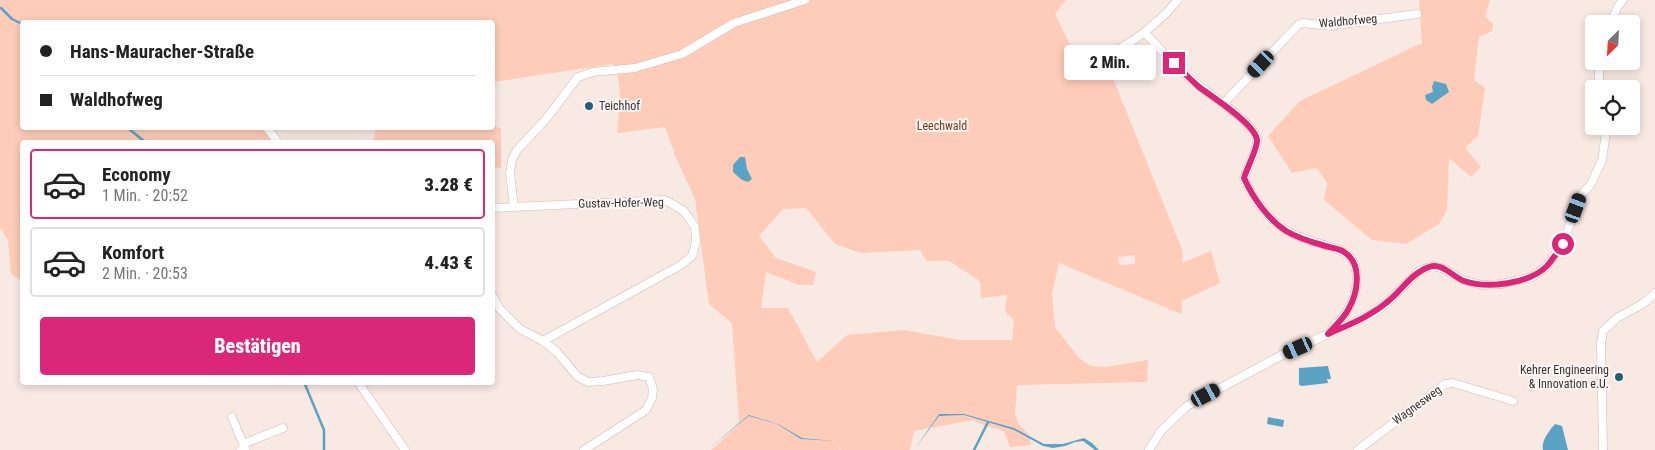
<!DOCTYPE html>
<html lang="de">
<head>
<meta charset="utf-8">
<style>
  :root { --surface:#fff; --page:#f6f6f6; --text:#222; --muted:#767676; --line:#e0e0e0; --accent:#db2777 }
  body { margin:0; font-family:"Roboto Condensed",sans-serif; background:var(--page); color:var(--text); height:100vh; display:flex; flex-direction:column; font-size:19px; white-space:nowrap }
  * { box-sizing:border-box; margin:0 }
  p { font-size:16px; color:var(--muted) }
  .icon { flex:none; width:28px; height:28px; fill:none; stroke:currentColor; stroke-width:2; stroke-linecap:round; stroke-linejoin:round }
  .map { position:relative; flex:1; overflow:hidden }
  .details { position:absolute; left:20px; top:140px; width:475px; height:245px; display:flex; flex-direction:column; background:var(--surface); border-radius:5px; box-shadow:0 2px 8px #0003 }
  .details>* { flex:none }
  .hud { position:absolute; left:20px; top:20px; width:475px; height:110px; border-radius:5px; box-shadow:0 2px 8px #0003; display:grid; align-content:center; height:110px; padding:0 20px; background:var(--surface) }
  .needle { width:32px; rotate:204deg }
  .tools { position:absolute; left:1585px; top:15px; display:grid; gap:10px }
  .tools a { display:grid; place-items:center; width:55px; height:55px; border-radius:5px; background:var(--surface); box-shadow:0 2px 8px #0003; font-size:25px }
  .end { position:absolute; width:22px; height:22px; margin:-11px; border:6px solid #db2777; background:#fff; box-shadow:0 0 0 2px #fff }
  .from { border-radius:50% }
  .bubble { position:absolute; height:35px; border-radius:5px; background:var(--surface); box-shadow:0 2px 8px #0003; font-size:16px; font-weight:800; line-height:35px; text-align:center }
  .car { position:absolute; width:15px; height:30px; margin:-15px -8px; border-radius:6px; box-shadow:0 0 4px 1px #0007; background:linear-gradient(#222 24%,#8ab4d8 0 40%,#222 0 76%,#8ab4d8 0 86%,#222 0) }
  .hud b { display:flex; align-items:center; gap:18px; height:48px; font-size:19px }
  .hud b+b { border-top:1px solid var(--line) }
  .hud i { width:12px; height:12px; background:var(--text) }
  ul { padding:9px 0 0; list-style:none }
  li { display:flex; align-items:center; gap:15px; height:70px; margin:0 10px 8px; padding:0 10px; border:2px solid var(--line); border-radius:5px }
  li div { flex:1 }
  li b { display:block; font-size:19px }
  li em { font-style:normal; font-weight:800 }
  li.selected { border-color:var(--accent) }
  li>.icon { width:45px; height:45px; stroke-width:1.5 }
  .cta { display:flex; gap:10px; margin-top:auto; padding:10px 20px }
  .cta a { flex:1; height:58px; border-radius:5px; background:var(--accent); color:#fff; font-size:20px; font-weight:800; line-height:58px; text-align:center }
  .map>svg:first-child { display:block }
  .green { fill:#feccb9; fill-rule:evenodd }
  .water { fill:#5aa3c4 }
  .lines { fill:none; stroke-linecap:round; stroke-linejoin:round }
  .stream { stroke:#5aa3c4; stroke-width:2.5 }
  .minor-casing { stroke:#cabab5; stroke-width:9 }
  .minor { stroke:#fff; stroke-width:8 }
  .route { stroke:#db2777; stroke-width:6 }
  .poi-dot { fill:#245e77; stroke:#fff8f6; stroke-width:2 }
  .labels { text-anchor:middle; stroke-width:4; stroke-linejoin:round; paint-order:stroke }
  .street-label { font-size:12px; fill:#36302e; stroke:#fff8f6 }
  .poi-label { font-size:12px; fill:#36302e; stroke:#fff8f6; text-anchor:start }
  .park-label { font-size:12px; fill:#81320f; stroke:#fff8f6 }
</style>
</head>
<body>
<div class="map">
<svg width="1655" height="450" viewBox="0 0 1655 450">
  <rect width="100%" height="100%" fill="#f9e9e3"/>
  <!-- green -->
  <path class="green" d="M0 0H1066L1055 14 1086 77 1110 71 1183 252 1182 263 1211 251 1220 283 1182 301 1181 314 1059 263 1052 294 1055 327 1079 358 1091 366 1106 367 1148 360 1147 382 1017 385 1015 413 1018 423 1029 435 964 414H939L929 428 914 431 910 450H841L834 441 802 438 778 424 749 415 734 427 739 421 732 323 709 304 695 199 676 158 665 127 617 133C619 108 624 87 613 64L493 82 492 22H22V128H263L272 142H22V281L11 274 8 240 0 228ZM806 208 835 244 861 253 920 250 927 261H949L980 281 981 298 1007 295 1005 311 1014 320 1012 340H960L903 330 847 335 817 362 788 308H761L766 272 799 285H813L816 272 776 258 759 236 783 209ZM1135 255V264L1119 265 1118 257Z
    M1419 0H1490L1485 16 1493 24 1492 31 1479 37 1474 80 1485 88 1478 136 1465 148 1481 167 1471 177 1449 158 1447 210 1439 224 1406 244 1372 240 1324 200 1327 183 1317 168 1292 173 1268 136 1300 101 1422 43ZM1440 83 1443 84 1445 95 1436 101 1433 90Z
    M493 125 501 129V168L493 167 492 142H373L376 128H492Z
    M963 415 1014 430 1029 437 1031 445 1010 447 1004 431 983 425 973 420 931 428 939 416Z
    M749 416 777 424 801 439 834 441 840 450H711Z"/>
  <!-- water -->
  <path class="water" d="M1434 81 1446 84 1449 92 1432 104 1426 100 1425 95 1433 92 1432 87Z
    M740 157H745L747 169 752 179 748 182 742 180 733 172V165Z
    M1328 366 1331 379H1327L1328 383 1302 386 1299 385V368Z
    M939 414H964L1014 428 1044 444H1063L1084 438 1092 443 1099 450H1095L1083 441 1075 442 1065 446 1053 448 1043 446 1014 430 964 415 939 416 914 450Z
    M749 415 778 424 802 438 834 441 841 450 834 441 801 439 777 424 749 416 707 450Z
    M1268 417 1284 420 1283 427 1267 424Z
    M1555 424 1562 426 1568 450H1543C1541 441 1549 431 1555 424Z"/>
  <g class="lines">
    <!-- stream -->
    <path class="stream" d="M1 8 12 19 22 24
      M128 128 145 142
      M304 382 324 430V450
      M974 450 988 422"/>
    <defs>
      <path id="minor" d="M1610 24 1618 6 1623 0
        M1145 33C1158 47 1171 61 1185 74 1200 88 1252 121 1257 138 1259 145 1247 169 1244 178 1253 198 1268 219 1287 231 1304 241 1323 243 1341 251 1364 260 1358 295 1347 311 1342 319 1335 325 1330 332
        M1599 61V89
        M1088 65C1123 49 1153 30 1178 0
        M1223 104 1298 25 1303 23 1329 26 1417 14
        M267 128 278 142
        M514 207 510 173 512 160 517 150 546 119 578 77 593 72 635 68 682 54 734 23 805 0
        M492 208 665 200 684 211 695 227 696 242 692 256 681 265 543 341
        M492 295 499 308 520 329 543 341 557 352 577 376 588 382 603 381 637 375 649 377 653 389 652 398 646 410 584 450
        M358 382 405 450
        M232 417 244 446 245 448 241 450
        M243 444 283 428
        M1149 450 1161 431 1187 406 1282 355 1374 313 1388 302 1420 270 1433 266 1444 269 1463 280 1482 285 1501 284 1532 277 1546 267 1563 243 1581 195 1591 184 1602 160 1607 126
        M1358 450 1445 384 1453 383 1513 401
        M1603 450 1601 344 1603 331 1617 318 1644 303 1655 293"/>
    </defs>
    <!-- minor casing -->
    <use href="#minor" class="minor-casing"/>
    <!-- minor -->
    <use href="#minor" class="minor"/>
  </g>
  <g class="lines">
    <!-- route -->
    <path class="route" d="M1174 63C1182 71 1190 79 1199 87 1211 96 1258 126 1257 141 1257 149 1247 168 1244 178 1253 198 1268 219 1286 231 1299 239 1315 243 1329 247 1334 248 1340 249 1344 252 1363 264 1358 293 1348 310 1343 319 1335 326 1328 334 1348 325 1369 317 1386 303 1401 292 1411 273 1429 267 1442 262 1453 277 1464 281 1487 289 1529 284 1547 266 1553 259 1558 251 1563 244"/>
  </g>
  <!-- markers -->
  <g class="poi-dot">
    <circle cx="589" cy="106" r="5"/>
    <circle cx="1619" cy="377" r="5"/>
  </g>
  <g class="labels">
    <!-- street labels -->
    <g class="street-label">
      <text transform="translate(1348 21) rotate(-5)" y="4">Waldhofweg</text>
      <text transform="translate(621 203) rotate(-1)" y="4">Gustav-Hofer-Weg</text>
      <text transform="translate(1417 405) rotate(-36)" y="4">Wagnesweg</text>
    </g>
    <!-- poi labels -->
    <g class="poi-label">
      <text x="599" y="110">Teichhof</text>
      <text x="1609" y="374" text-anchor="end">Kehrer Engineering<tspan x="1609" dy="14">&amp; Innovation e.U.</tspan></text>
    </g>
    <!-- park labels -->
    <g class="park-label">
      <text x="942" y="130">Leechwald</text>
    </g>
  </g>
</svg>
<div class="tools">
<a><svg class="needle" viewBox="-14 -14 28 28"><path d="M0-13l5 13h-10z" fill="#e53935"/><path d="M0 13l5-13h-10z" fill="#767676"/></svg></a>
<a><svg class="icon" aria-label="locate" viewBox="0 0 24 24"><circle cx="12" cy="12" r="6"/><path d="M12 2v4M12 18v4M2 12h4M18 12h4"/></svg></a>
</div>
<i class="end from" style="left:1563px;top:244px"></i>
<i class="end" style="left:1174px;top:63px"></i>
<div class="bubble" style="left:1064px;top:45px;width:92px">2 Min.</div>
<i class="car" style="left:1261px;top:64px;rotate:223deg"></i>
<i class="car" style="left:1576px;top:208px;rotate:20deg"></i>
<i class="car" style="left:1298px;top:348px;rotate:246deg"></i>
<i class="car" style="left:1206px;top:395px;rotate:62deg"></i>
<div class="hud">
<b><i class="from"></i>Hans-Mauracher-Straße</b>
<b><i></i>Waldhofweg</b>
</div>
<section class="details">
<ul>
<li class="selected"><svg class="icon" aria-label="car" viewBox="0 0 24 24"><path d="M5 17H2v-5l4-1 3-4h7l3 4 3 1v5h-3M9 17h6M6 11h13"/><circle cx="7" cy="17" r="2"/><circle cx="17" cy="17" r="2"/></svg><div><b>Economy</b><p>1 Min. · 20:52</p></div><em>3.28 €</em></li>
<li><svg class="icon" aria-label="car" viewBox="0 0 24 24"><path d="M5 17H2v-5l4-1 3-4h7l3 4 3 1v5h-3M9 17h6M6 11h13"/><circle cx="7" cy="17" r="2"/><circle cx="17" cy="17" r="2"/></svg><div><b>Komfort</b><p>2 Min. · 20:53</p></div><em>4.43 €</em></li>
</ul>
<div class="cta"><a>Bestätigen</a></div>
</section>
</div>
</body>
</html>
